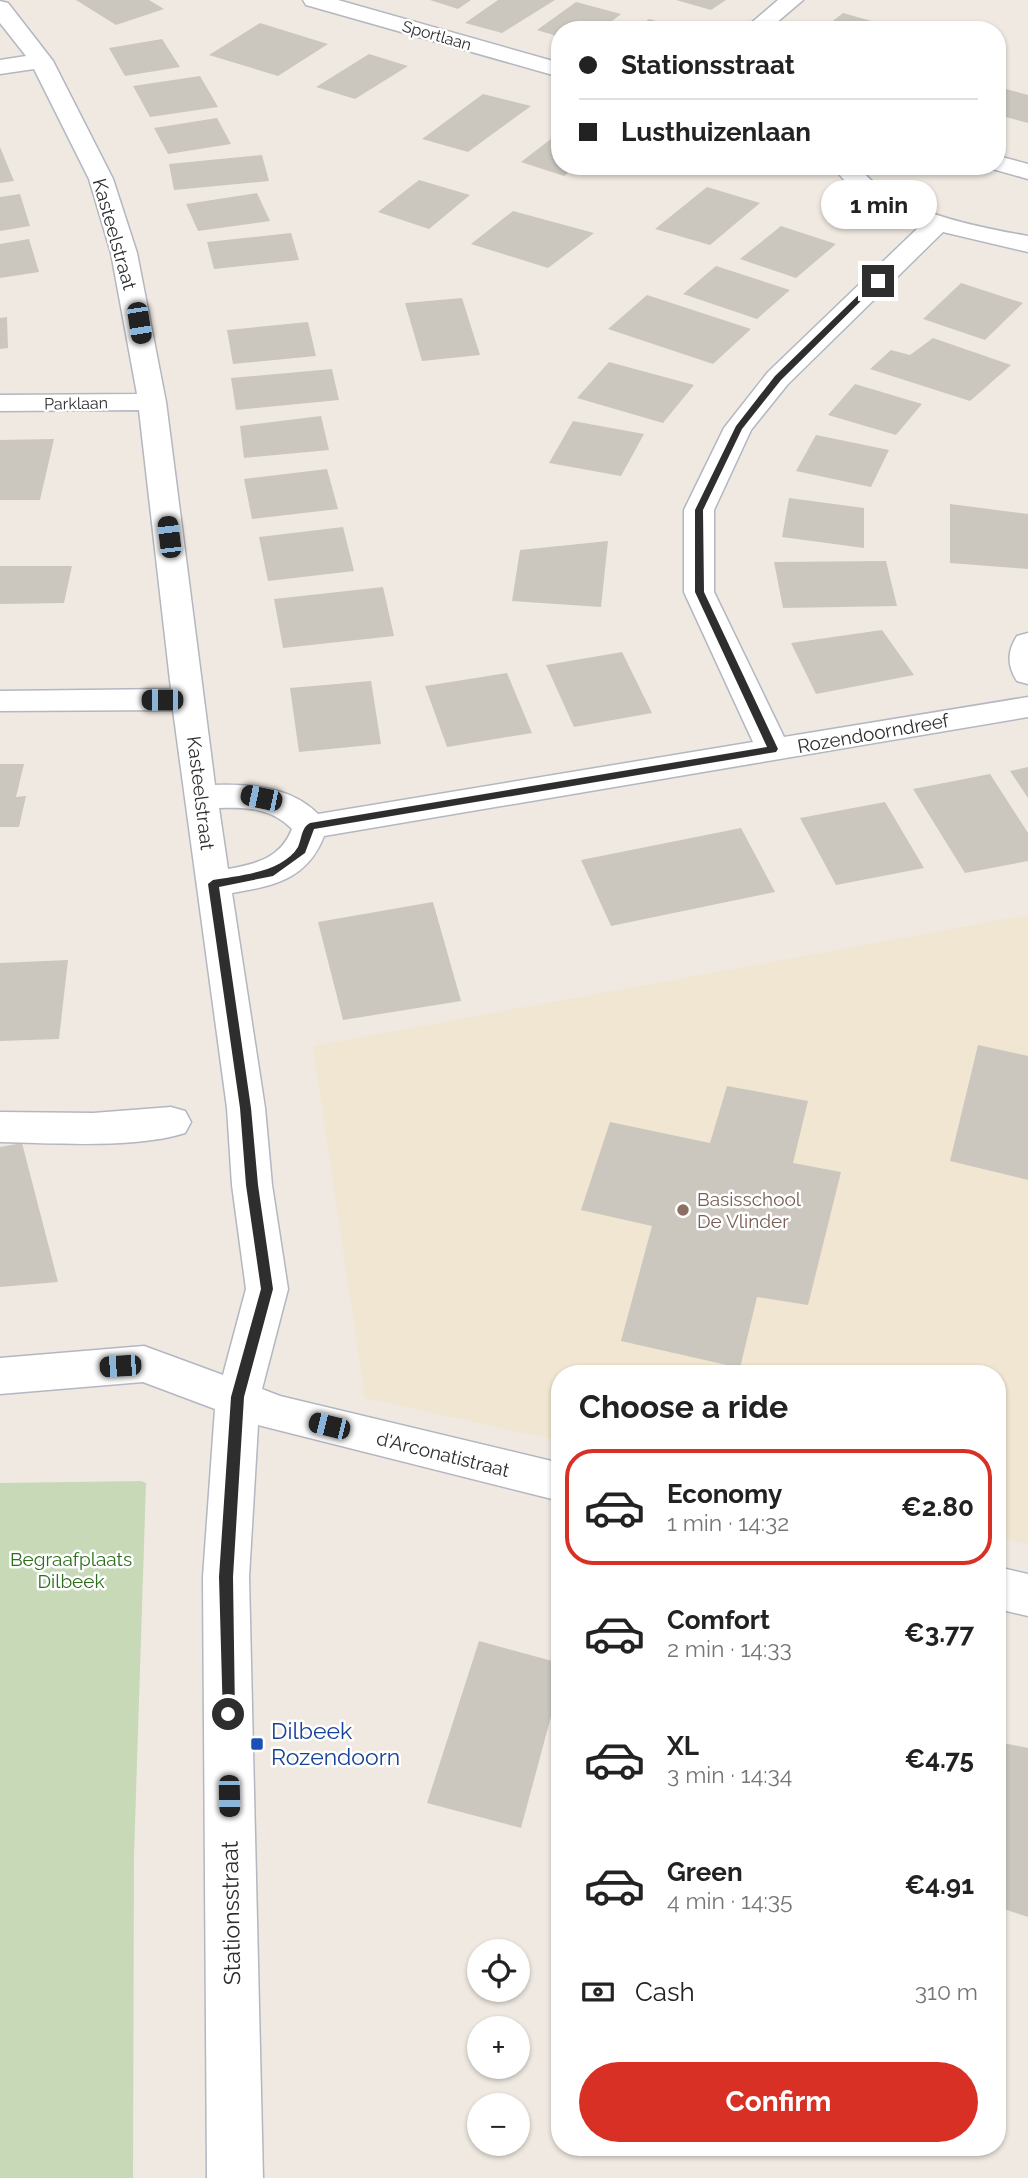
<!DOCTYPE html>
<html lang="en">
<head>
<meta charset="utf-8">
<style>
  :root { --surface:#fff; --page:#f6f6f6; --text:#222; --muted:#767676; --line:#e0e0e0; --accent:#d93025 }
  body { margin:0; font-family:Raleway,sans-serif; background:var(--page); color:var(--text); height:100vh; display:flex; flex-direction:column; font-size:26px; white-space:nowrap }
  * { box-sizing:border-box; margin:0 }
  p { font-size:23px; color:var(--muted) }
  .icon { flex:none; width:38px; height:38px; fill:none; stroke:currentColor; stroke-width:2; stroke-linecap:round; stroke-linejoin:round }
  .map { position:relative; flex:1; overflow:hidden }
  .drawer { position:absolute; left:551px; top:1365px; width:455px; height:791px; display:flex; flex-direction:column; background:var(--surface); border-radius:28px; box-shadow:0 2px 5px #0004 }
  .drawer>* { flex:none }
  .top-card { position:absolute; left:551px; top:21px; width:455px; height:154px; border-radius:28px; box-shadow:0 2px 5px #0004; display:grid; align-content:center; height:154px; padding:0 28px; background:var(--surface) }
  .buttons { position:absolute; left:467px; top:1939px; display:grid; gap:14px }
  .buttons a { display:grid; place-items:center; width:63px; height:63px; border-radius:50%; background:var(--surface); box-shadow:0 2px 5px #0004; font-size:35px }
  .end { position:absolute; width:32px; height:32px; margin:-16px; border:9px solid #2e2e2e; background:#fff; box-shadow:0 0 0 4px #fff }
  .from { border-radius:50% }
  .bubble { position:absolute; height:49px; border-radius:24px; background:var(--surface); box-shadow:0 2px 5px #0004; font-size:23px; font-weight:700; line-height:49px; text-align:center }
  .car { position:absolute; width:21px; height:42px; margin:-21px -10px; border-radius:9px; box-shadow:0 0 5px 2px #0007; background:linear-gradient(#222 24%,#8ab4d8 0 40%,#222 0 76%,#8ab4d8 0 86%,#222 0) }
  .top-card b { display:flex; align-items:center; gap:24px; height:66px; font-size:26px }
  .top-card b+b { border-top:2px solid var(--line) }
  .top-card i { width:18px; height:18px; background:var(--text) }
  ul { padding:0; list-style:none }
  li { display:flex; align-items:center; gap:21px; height:116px; margin:0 14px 10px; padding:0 14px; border:4px solid transparent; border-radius:28px }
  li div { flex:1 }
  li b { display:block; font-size:26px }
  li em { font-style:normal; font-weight:700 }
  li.selected { border-color:var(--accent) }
  li>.icon { width:63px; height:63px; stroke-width:1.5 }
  h2 { padding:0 28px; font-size:32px; line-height:84px }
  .pay { display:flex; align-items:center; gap:18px; height:77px; padding:0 28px; font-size:26px }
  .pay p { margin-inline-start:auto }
  .action { display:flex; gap:14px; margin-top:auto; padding:14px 28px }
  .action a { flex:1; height:80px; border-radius:42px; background:var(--accent); color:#fff; font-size:28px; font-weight:700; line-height:80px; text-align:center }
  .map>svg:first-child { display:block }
  .education { fill:#f0e6d1 }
  .cemetery { fill:#c8d9b8 }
  .building { fill:#cbc7bf }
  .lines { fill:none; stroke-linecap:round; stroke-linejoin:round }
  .minor-casing { stroke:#b4b7c1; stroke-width:3 }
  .minor { fill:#fff; fill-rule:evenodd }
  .route { fill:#2e2e2e }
  .education-dot { fill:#8d6e63; stroke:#fff; stroke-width:2.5 }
  .transit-dot { fill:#1a4fb4; stroke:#fff; stroke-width:2.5 }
  .labels { text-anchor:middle; stroke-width:5; stroke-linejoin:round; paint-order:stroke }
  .far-street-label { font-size:16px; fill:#2e2e2e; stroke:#fff }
  .street-label { font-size:19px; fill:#2e2e2e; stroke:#fff }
  .education-label { font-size:19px; fill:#785e54; stroke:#fff; text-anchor:start }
  .park-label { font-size:19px; fill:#2c6e1b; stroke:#fff }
  .near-transit-label { font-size:23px; fill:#164399; stroke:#fff; text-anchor:start }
  .near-street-label { font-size:23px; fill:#2e2e2e; stroke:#fff }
</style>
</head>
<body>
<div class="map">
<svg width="1028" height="2178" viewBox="0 0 1028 2178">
  <rect width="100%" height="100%" fill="#efe9e1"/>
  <!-- education -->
  <path class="education" d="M1028 915V1544L998 1537V1374H560V1441L365 1398 313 1046Z"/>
  <!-- cemetery -->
  <path class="cemetery" d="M141 1481 146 1483 134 1856 133 2178H0V1483Z"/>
  <!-- building -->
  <path class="building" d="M76 0H149L164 9 116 25Z
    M430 0H471L458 9Z
    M498 0H555L502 33 465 23Z
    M676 0H726L711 10Z
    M576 2 621 14 601 30H560V37L537 30Z
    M843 13 900 29V30H821Z
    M649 19 685 29V30H634Z
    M260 23 328 44 278 76 209 55Z
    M162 39 180 67 125 76 109 48Z
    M369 54 408 66 355 99 316 87Z
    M200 76 218 107 150 117 133 86Z
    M998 87 1028 95V123L998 115Z
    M483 94 531 106 468 152 422 139Z
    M217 118 231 144 168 154 154 128Z
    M560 132V166H578L564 176 521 162Z
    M0 147 14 181 0 183Z
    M262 155 269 181 174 190 169 164Z
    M419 180 470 195 429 229 378 212Z
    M707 187 760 203 710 245 655 229Z
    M257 193 270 221 198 231 186 204Z
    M20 194 30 226 0 231V197Z
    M513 211 594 233 548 268 471 244Z
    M781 226 836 244 796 278 740 259Z
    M291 233 299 260 214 269 207 242Z
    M29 239 39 272 0 278V244Z
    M716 266 790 290 757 319 683 294Z
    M961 283 1023 303 985 340 923 319Z
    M647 295 751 329 713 364 608 329Z
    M462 298 480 355 422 361 405 303Z
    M7 317 8 348 0 349V318Z
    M308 322 316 356 233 364 227 330Z
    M933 338 1011 365 970 401 870 369 891 350 910 355Z
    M609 362 694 385 663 423 577 398Z
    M332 369 339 400 236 410 231 378Z
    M855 384 922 404 896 435 828 415Z
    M321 416 329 450 244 458 240 426Z
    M573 421 644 434 621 476 549 463Z
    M816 435 889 450 871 487 796 471Z
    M54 439 40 500H0V440Z
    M327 469 338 509 252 519 244 479Z
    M789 498 864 508V548L782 537Z
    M950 504 1028 514V569L950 563Z
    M343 527 354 571 268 581 259 537Z
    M608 541 601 607 512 601 520 550Z
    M886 561 897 606 783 608 774 562Z
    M0 566H72L64 603 0 604Z
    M383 587 394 636 283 648 274 599Z
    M882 630 914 675 816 694 791 643Z
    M622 652 652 713 574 727 546 665Z
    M507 673 532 733 447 747 425 686Z
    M371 681 381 744 299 752 290 688Z
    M0 764H24L16 797 26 796 19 827H0Z
    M1028 767V798L1010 771Z
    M990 774 1028 833V861L965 873 913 789Z
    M885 802 924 868 836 885 800 818Z
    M741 828 775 892 611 926 581 860Z
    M433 902 461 1001 343 1020 318 922Z
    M68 960 59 1039 0 1041V963Z
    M978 1045 1028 1056V1180L950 1161Z
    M727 1086 808 1101 793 1163 841 1172 808 1305 757 1297 740 1368 621 1341 652 1226 581 1210 610 1122 710 1143Z
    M22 1143 58 1282 0 1287V1147Z
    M479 1641 560 1663V1683L521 1828 427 1803Z
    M998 1742 1028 1748V1917L998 1907Z"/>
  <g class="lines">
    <defs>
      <path id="minor" d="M303 0H338L560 63V77L306 5Z
        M778 0H803L768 30H743Z
        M0 1 8 3 53 61 113 179 137 253 166 402 215 785C251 784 291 787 318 814L753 742 684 592V510L724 428 768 372 921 225C885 213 855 198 833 166H858C891 211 976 227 1028 236V252L943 232 788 384 751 430 714 510V592L784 737 1028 697V717L324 836C307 880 273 886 232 893L265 1108 272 1185 288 1289 262 1389 280 1396 560 1463V1501L258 1425 249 1577 263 2178H207L203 1577 215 1409 143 1382 0 1394V1358L144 1346 223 1375 246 1289 232 1185 227 1108 173 710 0 711V691L171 689 139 410 0 411V395L137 394 111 253 89 179 34 69 0 74V60L26 56 0 23ZM219 808C246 807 272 808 292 829 281 858 256 864 228 869Z
        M998 156 1028 164V179L989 168 988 166H998Z
        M1028 633V684L1017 681C1007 666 1007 651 1017 636Z
        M171 1107 185 1111 191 1122 185 1133C134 1149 54 1143 0 1142V1112L93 1113Z
        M998 1567 1028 1574V1616L998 1609Z"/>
    </defs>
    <!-- minor casing -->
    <use href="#minor" class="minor-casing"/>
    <!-- minor -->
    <use href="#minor" class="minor"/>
  </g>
  <!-- route -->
  <path class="route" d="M875 279 881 281 781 380 742 429 703 510 704 592 778 749 776 752 314 829 305 853 273 876 219 887 251 1108 258 1185 273 1289 244 1397 233 1577 235 1714 233 1719H223L219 1577 231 1397 261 1289 246 1185 240 1108 208 884 213 880C239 876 283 872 298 847 302 838 301 828 310 823L767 747 695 592V510L736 426 775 376Z"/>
  <!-- markers -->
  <circle class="education-dot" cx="683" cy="1210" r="7"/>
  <rect class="transit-dot" x="250" y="1737" width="14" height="14" rx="3.5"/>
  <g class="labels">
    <!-- far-street labels -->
    <g class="far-street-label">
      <text transform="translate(437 35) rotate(16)" y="6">Sportlaan</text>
      <text transform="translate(76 403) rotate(-1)" y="6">Parklaan</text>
    </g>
    <!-- street labels -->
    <g class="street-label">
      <text transform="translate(115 234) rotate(74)" y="7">Kasteelstraat</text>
      <text transform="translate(873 733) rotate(-10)" y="7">Rozendoorndreef</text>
      <text transform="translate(201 793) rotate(83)" y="7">Kasteelstraat</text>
      <text transform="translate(443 1454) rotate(14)" y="7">d'Arconatistraat</text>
    </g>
    <!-- education labels -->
    <g class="education-label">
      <text x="697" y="1206">Basisschool<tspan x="697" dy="22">De Vlinder</tspan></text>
    </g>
    <!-- park labels -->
    <g class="park-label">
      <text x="71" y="1566">Begraafplaats<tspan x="71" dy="22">Dilbeek</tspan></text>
    </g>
    <!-- near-transit labels -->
    <g class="near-transit-label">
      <text x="271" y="1739">Dilbeek<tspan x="271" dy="26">Rozendoorn</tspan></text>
    </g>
    <!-- near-street labels -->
    <g class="near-street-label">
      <text transform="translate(231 1913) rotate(-91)" y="8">Stationsstraat</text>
    </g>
  </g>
</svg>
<div class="buttons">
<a><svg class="icon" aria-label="locate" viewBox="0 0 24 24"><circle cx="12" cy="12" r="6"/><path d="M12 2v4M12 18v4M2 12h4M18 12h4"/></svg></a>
<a>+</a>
<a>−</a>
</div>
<i class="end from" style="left:228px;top:1714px"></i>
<i class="end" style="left:878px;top:281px"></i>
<div class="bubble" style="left:821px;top:180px;width:116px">1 min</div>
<i class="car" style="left:139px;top:323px;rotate:171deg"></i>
<i class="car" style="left:169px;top:537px;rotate:353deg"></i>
<i class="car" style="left:162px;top:700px;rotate:270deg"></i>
<i class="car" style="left:261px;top:798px;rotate:282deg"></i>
<i class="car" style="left:120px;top:1366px;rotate:266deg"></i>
<i class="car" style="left:329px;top:1426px;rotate:284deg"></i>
<i class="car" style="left:229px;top:1796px;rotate:179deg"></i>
<div class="top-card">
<b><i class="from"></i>Stationsstraat</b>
<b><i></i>Lusthuizenlaan</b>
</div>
<section class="drawer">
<h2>Choose a ride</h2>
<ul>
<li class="selected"><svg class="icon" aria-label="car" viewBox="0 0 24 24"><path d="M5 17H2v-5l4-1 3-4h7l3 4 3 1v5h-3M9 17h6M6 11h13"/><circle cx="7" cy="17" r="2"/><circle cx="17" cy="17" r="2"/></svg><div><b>Economy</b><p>1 min · 14:32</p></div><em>€2.80</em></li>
<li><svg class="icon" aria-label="car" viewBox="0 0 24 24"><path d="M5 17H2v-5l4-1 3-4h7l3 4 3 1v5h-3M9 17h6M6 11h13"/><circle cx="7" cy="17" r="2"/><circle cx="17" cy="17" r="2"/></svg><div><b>Comfort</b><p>2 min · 14:33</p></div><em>€3.77</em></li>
<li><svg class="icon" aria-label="car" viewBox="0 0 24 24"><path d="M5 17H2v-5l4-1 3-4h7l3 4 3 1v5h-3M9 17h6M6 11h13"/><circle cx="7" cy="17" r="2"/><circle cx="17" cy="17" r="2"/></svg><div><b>XL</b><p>3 min · 14:34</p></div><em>€4.75</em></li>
<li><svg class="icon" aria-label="car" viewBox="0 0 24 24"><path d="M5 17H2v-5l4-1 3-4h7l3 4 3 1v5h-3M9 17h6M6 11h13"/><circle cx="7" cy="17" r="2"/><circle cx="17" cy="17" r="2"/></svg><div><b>Green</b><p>4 min · 14:35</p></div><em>€4.91</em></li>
</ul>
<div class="pay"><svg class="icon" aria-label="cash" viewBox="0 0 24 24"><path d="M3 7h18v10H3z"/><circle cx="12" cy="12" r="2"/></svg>Cash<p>310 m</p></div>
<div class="action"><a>Confirm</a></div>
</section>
</div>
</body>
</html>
